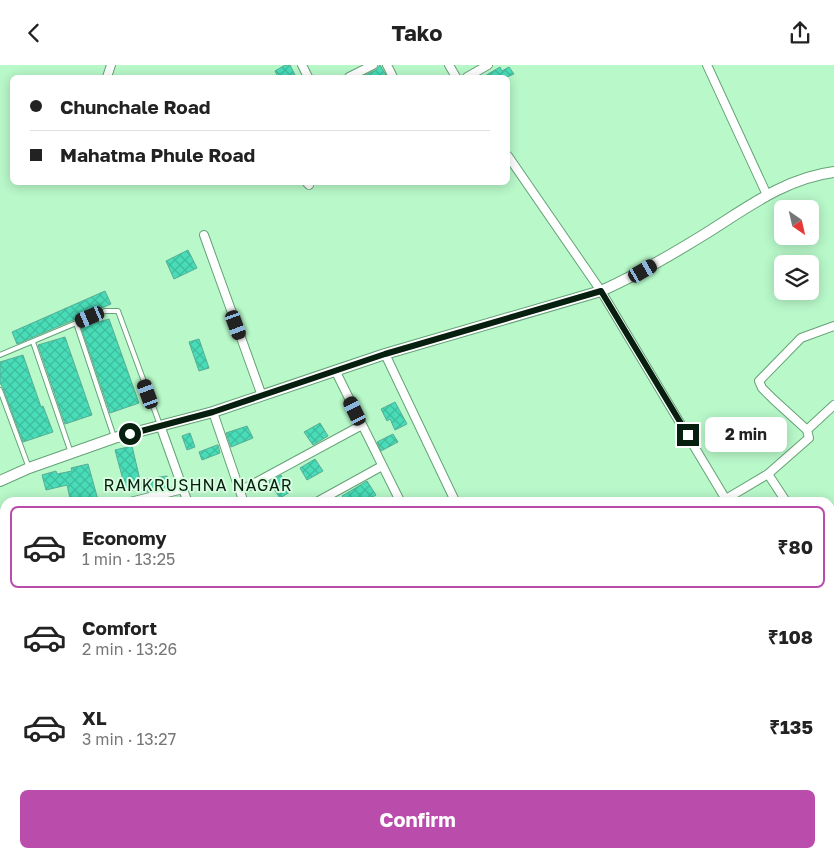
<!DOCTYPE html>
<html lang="en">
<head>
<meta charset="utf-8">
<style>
  :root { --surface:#fff; --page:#f2f2f2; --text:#222; --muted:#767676; --line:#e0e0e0; --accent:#ba4dac }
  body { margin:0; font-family:"Golos Text",sans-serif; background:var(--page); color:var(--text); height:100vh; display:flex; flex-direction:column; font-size:19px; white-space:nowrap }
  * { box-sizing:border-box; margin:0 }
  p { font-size:16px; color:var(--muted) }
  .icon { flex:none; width:28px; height:28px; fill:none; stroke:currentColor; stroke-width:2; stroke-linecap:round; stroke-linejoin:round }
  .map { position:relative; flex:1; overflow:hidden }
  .side { position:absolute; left:0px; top:432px; width:835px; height:361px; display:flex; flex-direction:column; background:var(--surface); border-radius:15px 15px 0 0; box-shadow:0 2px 12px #0003 }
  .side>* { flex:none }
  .top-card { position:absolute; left:10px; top:10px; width:500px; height:110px; border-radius:8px; box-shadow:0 2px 12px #0003; display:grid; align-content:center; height:110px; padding:0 20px; background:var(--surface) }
  .needle { width:32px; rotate:146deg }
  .fabs { position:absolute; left:774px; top:135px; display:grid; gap:10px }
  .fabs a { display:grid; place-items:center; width:45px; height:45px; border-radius:8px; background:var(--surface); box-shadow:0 2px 12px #0003; font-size:25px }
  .end { position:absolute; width:22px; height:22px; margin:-11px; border:6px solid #061f0f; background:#fff; box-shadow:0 0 0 2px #fff }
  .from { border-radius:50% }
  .bubble { position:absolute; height:35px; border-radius:8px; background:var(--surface); box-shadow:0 2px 12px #0003; font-size:16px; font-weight:700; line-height:35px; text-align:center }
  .car { position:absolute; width:15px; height:30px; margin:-15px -8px; border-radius:6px; box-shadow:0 0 4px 1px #0007; background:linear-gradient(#222 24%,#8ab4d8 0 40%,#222 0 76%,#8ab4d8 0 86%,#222 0) }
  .top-card b { display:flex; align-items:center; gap:18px; height:48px; font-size:19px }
  .top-card b+b { border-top:1px solid var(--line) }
  .top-card i { width:12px; height:12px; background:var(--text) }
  ul { padding:9px 0 0; list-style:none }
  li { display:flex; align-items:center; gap:15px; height:82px; margin:0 10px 8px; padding:0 10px; border:2px solid transparent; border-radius:8px }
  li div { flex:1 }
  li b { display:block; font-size:19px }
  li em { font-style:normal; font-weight:700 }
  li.current { border-color:var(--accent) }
  li>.icon { width:45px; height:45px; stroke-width:1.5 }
  .primary-button { display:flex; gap:10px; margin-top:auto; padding:10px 20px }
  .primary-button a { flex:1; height:58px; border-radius:8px; background:var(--accent); color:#fff; font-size:20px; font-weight:700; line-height:58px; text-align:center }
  header { display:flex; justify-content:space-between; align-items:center; height:65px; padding:0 20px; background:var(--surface); font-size:22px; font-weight:700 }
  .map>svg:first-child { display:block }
  .built { fill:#a6ecba }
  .building { fill:url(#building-cross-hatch); stroke:#59ad95 }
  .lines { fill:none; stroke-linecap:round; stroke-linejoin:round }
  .service-casing { stroke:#65a277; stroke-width:6 }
  .minor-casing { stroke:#65a277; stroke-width:10 }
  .tertiary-casing { stroke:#65a277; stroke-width:12 }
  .primary-casing { stroke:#65a277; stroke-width:15 }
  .service { stroke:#fff; stroke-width:4 }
  .minor { stroke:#fff; stroke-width:8 }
  .tertiary { stroke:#fff; stroke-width:10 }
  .primary { stroke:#fff; stroke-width:12 }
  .route { stroke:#061f0f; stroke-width:6 }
  .labels { text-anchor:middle; stroke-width:4; stroke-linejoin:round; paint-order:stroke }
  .neighbourhood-label { font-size:16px; letter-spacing:1px; fill:#061f0f; stroke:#d9fee2 }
</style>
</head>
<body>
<header><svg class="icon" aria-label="back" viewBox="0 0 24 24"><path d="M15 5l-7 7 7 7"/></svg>Tako<svg class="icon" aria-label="share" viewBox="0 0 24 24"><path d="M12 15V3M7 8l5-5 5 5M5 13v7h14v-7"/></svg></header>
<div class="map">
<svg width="834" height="793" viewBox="0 0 834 793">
  <defs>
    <pattern id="building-cross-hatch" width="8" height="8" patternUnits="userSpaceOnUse" patternTransform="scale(1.25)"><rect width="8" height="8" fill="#48ddb8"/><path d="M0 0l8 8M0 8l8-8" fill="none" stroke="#3ebd9d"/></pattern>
  </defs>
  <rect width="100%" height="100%" fill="#b8f8c9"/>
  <!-- built -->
  <path class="built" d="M834 611V793H789V789H830V612Z"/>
  <!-- building -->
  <path class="building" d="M285 0H290L296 12H278L275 6Z
    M380 0 387 12H361L376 5Z
    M500 2 502 6 509 2 514 9 507 12H483Z
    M188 185 197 203 174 214 166 196Z
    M105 226 111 239 17 279 12 267Z
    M109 254 139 338 110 348 81 262Z
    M65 272 92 350 65 359 38 280Z
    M199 274 209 303 199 306 189 277Z
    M23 290 41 342 43 341 53 367 23 377 3 323 0 318V297Z
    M395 337 407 359 395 365 390 354 387 356 381 344Z
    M320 358 328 371 313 380 304 367Z
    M247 361 253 373 231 382 226 368Z
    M190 368 195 382 187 385 182 371Z
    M393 369 398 377 381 386 377 377Z
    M217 380H218L220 388 202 395 199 387Z
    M132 381 140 415 167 411 169 422 146 427 145 423 126 426 115 385Z
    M315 394 323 406 307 415 300 403Z
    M88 399 98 435 87 438H71L67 420 46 425 42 410 56 406 57 409 72 406 71 403Z
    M281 410 290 427 280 433 269 417Z
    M367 416 376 430 363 438H334L343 432 342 431Z"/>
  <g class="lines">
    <defs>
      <path id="service" d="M76 258 114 372
        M33 277 71 388
        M0 290 105 246H118L160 360
        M0 325 29 403"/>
      <path id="minor" d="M302 0 308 12
        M387 0 393 12
        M449 0 456 12
        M707 0 767 130
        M107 12 111 0
        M349 12 373 0
        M467 12 488 0
        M508 91 601 226 728 438
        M307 118 309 120
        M204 170 262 331
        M385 289 456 438
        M335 305 401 438
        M213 347 244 438
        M160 360 188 438
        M807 365 834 340
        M768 409 787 438
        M240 426 362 360
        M726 434 768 409 809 373 807 365 773 334 762 323 759 316 801 273 834 261
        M126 438 183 424
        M315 438 382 401
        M830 502 834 508
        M830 520 834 517
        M830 584 834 581
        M830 625 834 631
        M830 753 834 757
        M685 789 686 793
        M414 793 416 789
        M553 793 555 789
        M751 793 757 789"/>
      <path id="tertiary" d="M0 416 29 403 114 373 213 347 385 289 601 226C637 210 671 190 705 169 745 144 785 113 834 107"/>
      <path id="primary" d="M0 523 5 525
        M0 536 5 538
        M483 789 492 793
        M513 789 521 793"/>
    </defs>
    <!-- service casing -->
    <use href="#service" class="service-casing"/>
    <!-- minor casing -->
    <use href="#minor" class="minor-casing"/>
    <!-- tertiary casing -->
    <use href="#tertiary" class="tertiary-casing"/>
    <!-- primary casing -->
    <use href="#primary" class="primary-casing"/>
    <!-- service -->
    <use href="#service" class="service"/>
    <!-- minor -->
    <use href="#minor" class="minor"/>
    <!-- tertiary -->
    <use href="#tertiary" class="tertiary"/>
    <!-- primary -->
    <use href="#primary" class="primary"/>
  </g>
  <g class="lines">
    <!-- route -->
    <path class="route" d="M130 369 213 347 385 289 601 226 688 370"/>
  </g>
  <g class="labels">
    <!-- neighbourhood labels -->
    <g class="neighbourhood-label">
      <text x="198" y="426">RAMKRUSHNA NAGAR</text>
    </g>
  </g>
</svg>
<div class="fabs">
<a><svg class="needle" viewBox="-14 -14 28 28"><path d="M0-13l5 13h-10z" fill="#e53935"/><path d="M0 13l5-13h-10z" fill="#767676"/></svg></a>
<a><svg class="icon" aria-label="layers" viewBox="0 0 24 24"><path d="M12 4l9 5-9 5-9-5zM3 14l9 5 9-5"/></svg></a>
</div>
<i class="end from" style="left:130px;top:369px"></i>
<i class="end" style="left:688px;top:370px"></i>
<div class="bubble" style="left:705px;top:352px;width:82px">2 min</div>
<i class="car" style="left:643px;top:206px;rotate:60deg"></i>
<i class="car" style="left:90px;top:252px;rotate:247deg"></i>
<i class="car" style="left:236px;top:260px;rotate:160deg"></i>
<i class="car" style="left:148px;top:329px;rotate:340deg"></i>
<i class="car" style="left:355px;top:346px;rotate:334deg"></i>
<div class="top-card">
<b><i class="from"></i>Chunchale Road</b>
<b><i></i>Mahatma Phule Road</b>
</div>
<section class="side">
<ul>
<li class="current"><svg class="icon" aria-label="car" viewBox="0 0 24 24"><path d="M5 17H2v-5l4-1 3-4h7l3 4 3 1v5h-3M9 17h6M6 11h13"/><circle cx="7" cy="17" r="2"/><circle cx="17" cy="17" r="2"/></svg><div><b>Economy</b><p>1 min · 13:25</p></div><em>₹80</em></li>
<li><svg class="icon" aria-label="car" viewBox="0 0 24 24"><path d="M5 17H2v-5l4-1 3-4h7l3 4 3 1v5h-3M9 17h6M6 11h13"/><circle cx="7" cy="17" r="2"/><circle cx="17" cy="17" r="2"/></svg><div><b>Comfort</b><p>2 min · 13:26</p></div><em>₹108</em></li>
<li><svg class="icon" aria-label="car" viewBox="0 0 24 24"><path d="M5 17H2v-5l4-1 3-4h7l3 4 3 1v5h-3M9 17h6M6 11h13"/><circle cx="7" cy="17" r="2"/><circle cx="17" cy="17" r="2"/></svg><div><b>XL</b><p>3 min · 13:27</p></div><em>₹135</em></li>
</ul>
<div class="primary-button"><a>Confirm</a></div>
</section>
</div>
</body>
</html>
